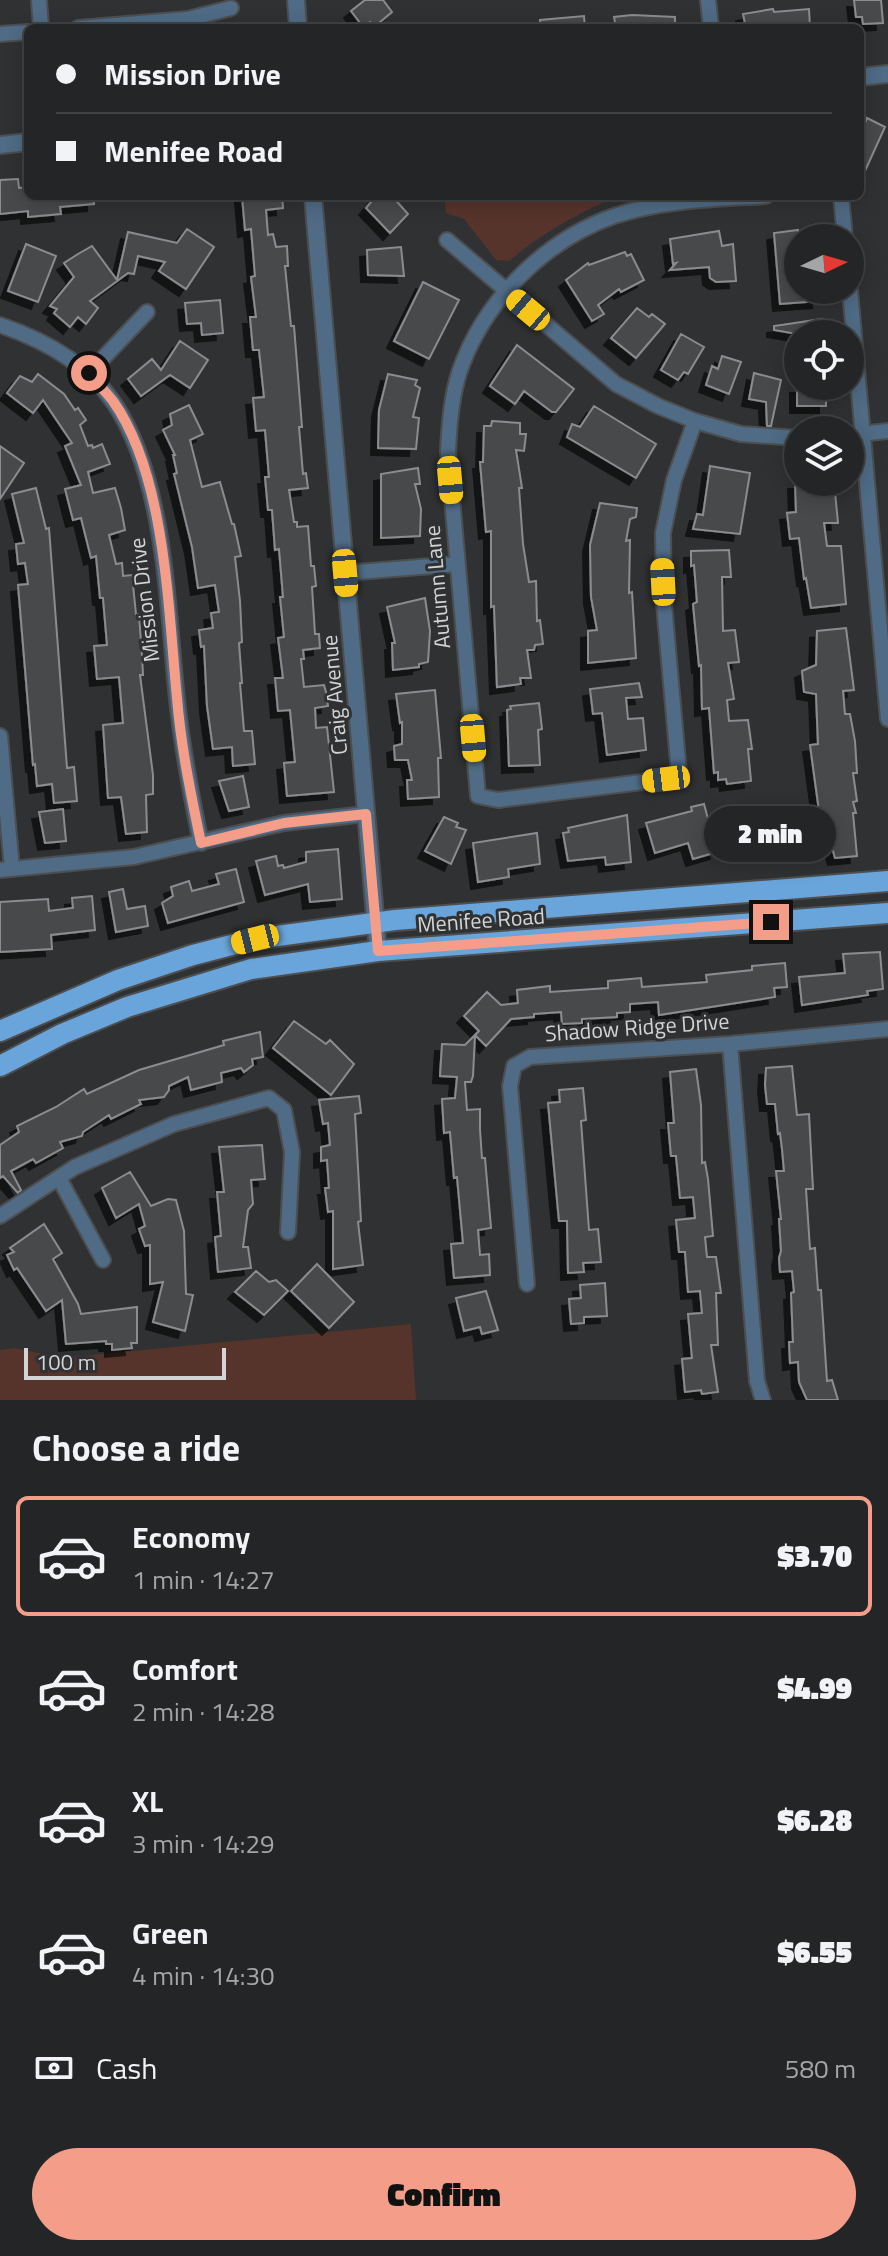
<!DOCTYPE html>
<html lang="en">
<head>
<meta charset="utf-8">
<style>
  :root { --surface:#232526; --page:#2f3132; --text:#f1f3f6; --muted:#a3a5a7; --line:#404243; --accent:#f49e8a }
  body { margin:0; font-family:"Titillium Web",sans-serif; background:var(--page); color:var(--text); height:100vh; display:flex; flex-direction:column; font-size:30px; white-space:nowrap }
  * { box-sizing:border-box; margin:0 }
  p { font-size:26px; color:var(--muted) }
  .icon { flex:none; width:44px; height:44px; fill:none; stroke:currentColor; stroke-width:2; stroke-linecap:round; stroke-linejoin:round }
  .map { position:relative; height:1400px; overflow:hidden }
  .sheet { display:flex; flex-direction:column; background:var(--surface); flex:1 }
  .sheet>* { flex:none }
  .banner { position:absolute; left:24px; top:24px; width:840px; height:176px; border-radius:12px; box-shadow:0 4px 20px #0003,0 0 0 2px var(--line); display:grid; align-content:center; height:176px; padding:0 32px; background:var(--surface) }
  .needle { width:52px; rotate:85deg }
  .fabs { position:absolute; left:784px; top:224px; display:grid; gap:16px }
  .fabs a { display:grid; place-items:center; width:80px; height:80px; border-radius:50%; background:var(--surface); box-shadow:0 4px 20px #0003,0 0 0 2px var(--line); font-size:40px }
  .scale { position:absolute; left:24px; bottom:20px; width:202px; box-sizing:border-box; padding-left:8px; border:4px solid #d2d4d5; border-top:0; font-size:22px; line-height:28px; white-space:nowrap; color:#d2d4d5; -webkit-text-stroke:6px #2f3133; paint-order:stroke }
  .end { position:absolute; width:36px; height:36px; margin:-18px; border:10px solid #f49e8a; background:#111; box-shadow:0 0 0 4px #111 }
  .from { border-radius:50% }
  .bubble { position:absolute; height:56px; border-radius:28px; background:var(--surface); box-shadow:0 4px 20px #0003,0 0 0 2px var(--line); font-size:26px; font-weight:800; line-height:56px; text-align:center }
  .car { position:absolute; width:24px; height:48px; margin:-24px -12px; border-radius:10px; box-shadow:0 0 6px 2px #0007; background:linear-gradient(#f5c518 24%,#345 0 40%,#f5c518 0 76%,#345 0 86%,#f5c518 0) }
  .banner b { display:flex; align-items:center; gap:28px; height:76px; font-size:30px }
  .banner b+b { border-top:2px solid var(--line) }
  .banner i { width:20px; height:20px; background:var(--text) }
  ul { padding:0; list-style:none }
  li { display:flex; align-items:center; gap:24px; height:120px; margin:0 16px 12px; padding:0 16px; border:4px solid transparent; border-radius:12px }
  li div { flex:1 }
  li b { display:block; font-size:30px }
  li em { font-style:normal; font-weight:800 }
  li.on { border-color:var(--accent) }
  li>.icon { width:72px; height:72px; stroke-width:1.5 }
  h2 { padding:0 32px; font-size:36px; line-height:96px }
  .pay { display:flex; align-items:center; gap:20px; height:88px; padding:0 32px; font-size:30px }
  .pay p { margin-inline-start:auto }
  .button { display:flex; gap:16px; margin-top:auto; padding:16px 32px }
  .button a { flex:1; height:92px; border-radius:48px; background:var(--accent); color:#111; font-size:32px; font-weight:800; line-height:92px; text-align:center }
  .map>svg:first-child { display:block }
  .green { fill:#56342c }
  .building { fill:#47494b; stroke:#8a8c8f; stroke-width:2; filter:url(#shadow) }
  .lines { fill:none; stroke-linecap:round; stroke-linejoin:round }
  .minor-casing { stroke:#4c4e50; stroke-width:18 }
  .tertiary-casing { stroke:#4c4e50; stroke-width:20 }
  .primary-casing { stroke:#4c4e50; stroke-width:24 }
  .minor { stroke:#4f6b85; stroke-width:14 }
  .tertiary { stroke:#4f6b85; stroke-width:16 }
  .primary { stroke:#69a4da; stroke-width:20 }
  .route { stroke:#f49e8a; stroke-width:10 }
  .labels { text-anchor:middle; stroke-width:6; stroke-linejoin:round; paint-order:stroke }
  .street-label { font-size:22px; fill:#d2d4d5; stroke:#2f3133 }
</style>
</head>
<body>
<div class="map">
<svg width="888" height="1400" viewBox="0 0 888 1400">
  <defs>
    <filter id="shadow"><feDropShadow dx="-7" dy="7" stdDeviation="0" flood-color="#0009"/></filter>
  </defs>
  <rect width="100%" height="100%" fill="#2f3133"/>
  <!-- green -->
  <path class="green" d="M444 196H604L606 201C570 218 540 235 509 261L496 260 464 219 446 213Z
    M411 1324 416 1400H0V1350L15 1348 61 1358Z"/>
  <!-- building -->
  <path class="building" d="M365 0H383L392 12 374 27 370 22 364 28 351 11Z
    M854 0H881L883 23 863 24 862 17H856Z
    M773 9 774 12 809 9 810 28H746L743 14Z
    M632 15 675 17V28H616L614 17Z
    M584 16 585 28H540V20Z
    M867 118 885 127 860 182V123L864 126Z
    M18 179 19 188 28 187V196H94V204L60 207 61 214 28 217V211L0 214V180Z
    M242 196H282L283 208 266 210 268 235 273 234 276 247 287 246 288 266H285L291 326H294L302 427H299L303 474 306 473 308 488 289 490 294 522H297V527L308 526 311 566H314L316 586 312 587 315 634H319L320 648 303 650 304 659H301L304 687 324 685 326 692 328 706 315 708 316 728 327 727 334 792 287 796 284 763 295 762 290 710 278 711 275 678H283L278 638 284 637 280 597H283L279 549 275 550 272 510H268L265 477H269L265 430 256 431 253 398 264 397 259 350H253L250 317H256L251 277 255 276 251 229 245 230Z
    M376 196H392L408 214 390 233 366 208Z
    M187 229 214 247 186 289 159 271 165 262 138 256 134 274 128 273 90 301 98 308 86 324 78 317 70 327 54 313 57 309 50 306 74 277 64 263 78 254 92 246 117 280 128 232 177 243Z
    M798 230V290H818L819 301 780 304 774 233Z
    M719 231 722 246 733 244 736 281 716 282 710 278 709 267 670 270 676 263 673 264 670 239Z
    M26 244 56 256 38 302 8 291Z
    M401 247 404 276 368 275 367 250Z
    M625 252 627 256 631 254 644 280 621 292 619 289 598 305 604 314 592 321 566 280 588 263 589 265Z
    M423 282 459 300 429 359 394 341Z
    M220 300 223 333 202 335 201 323 187 324 185 303Z
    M637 308 649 317 652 314 665 324 636 358 611 338Z
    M822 319 823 334H797L774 330V326Z
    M681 334 704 347 688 374 684 372 678 380 661 370Z
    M180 341 208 360 190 388 170 375 141 396 128 379 152 359 161 370Z
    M517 345 574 389 556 412H552L524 391 515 404 490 386Z
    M722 356 741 362 729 394 706 385 712 366 718 369Z
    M754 373 781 380 771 426H767L766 402 749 399Z
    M38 374 64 394 75 410 78 408 86 420 80 425 88 446 92 445 93 448 102 444 110 464 88 472 93 493 115 488 121 508 125 530 109 535 116 564 122 563 123 576 132 575 136 614H139L142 656 143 675H140L153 775V794L146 795 147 832 126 834 121 797 108 798 103 725 123 723 119 677 97 679 94 646 107 645 103 598H100L96 556 91 558 81 518 73 520 65 489 81 485 65 446 72 443 43 400 33 413 7 393 20 376 32 382Z
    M388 374 417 380 415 385 420 388 413 417 419 418 416 449 378 448 379 410Z
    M797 386H826V406H797Z
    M189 405 203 434 190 440 202 487 220 482 232 524H234L241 556 235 557 240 601 242 642 239 643 242 683H240L244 731H252L255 764 233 766 232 747 213 749 207 706 204 646 201 647 199 630 213 628 211 613 219 612 215 585 198 588 192 547 174 474 177 473 173 455H175L163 430 172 425 170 414Z
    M594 406 656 444 636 478 567 437 572 424 580 427Z
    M492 421 520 423V434H526L524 451 516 450 522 488H519L523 544 529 582 536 581 537 621 540 620 543 644 535 645 534 650H527L531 678H520L521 684 497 687 494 606 491 607V531L486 532 480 462H483L484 426H491Z
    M0 446 24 463 0 499Z
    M710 466 750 473 740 534 693 529 697 514 703 515Z
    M418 468 420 484H415L421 509 420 536 381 538V474Z
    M795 482H834L838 523H824L827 546H841L846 604 811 608 806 578 804 579 799 538 790 539 787 513 796 512Z
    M36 488 46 529 49 528 67 768 74 767 77 801 54 803 52 784 37 786 35 764 33 765 18 585 28 584 25 563 18 564 16 544 24 543 12 494Z
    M600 503 637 508 636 517 630 519 626 541 630 540 629 593 632 592 636 658 588 663V631L597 630 591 597 590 545Z
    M729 550 731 577H722L723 631 735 630 739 662 728 663 734 699 727 700 729 721 748 720 752 749H748L751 781 727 784 726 779 718 780V772L714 773 709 708 702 709 701 665 699 666 693 604 697 602 695 577 694 565 691 566V551Z
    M425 598 430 631 428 662 419 664V667L393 670 392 643H395L387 607Z
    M846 628 854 690 843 691 845 714H850L855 741 857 773H853L857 801 853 802 856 813H853L857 856 835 858 833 851H819L817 833H822L810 745 818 744 816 694 804 692 802 671 816 665 817 631Z
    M639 683 642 697 626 698 628 719 643 718 646 750 607 755 602 713 593 714 590 689Z
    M435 690 441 758H438L439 797 408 799 407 780H412L408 760H395L394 746 402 744V722L400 723 396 694Z
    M539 703 542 729 538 730 540 765 509 766 507 710 511 709 510 706Z
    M243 776 249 807 229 811 219 781Z
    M704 804 717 852 693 859 688 843 655 853 646 823 692 811 691 807Z
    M63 809 66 841 45 843 39 812Z
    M627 815 631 862 606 865 605 857 568 861 563 833 569 832 568 828Z
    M444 817 458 823 456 827 466 830 451 864 425 851Z
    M537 833 540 864 508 869 509 877 478 882 473 843Z
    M338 849 342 899 310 902 308 884 265 895 256 861 276 856 278 866 283 865 284 868 306 862V852Z
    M236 869 244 902 168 923 162 903 173 896 171 887 189 881 192 891 219 884 216 874Z
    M123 889 127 909 145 906 148 926 116 932 109 892Z
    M92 896 95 930 51 935 52 949 0 952V902L48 899 49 911 73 908 72 898Z
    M880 952 883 989 867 991 868 995 802 1005 799 977 845 973 843 954Z
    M785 963 787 987 774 988 775 997 659 1015 658 1002 630 1004V1012L617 1013V1017L582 1019V1023L562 1024 561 1012 534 1014V1017L511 1019 486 1046 475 1035 479 1031 464 1016 487 992 501 1005 518 1003 517 990 550 986V992L608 988V981L641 978 642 987 707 982 706 975 752 970V966Z
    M294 1021 326 1044 330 1040 354 1064 331 1095 273 1048Z
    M260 1032 263 1057 252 1059 253 1065 244 1072 241 1068 221 1073 222 1082 191 1090 188 1077 169 1086V1090L164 1097 139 1100 141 1104 111 1119 109 1115 83 1132 82 1136 60 1142 63 1148 36 1163 33 1159 11 1171 21 1190 18 1193 3 1176 0 1178V1145L19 1132 17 1126 56 1107 84 1089 87 1094 139 1070 224 1045 223 1041Z
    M475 1035 473 1076 471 1082H465L467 1110 480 1109V1130L482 1158H485L491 1228 478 1230 480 1255 489 1254 490 1275 454 1278 451 1244 463 1243 457 1177 454 1178 450 1132 444 1133 442 1099 455 1098 457 1077 440 1076 442 1044 465 1045Z
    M792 1066 797 1115 809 1114 813 1189H806L810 1249 815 1248 818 1290H821L827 1381 832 1380 838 1400H807L799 1382 798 1362 790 1363 789 1342H793L791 1293 794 1292 792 1271 780 1272 779 1258 781 1251 779 1219H781L776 1171H784L782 1149 780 1133 778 1134 775 1104H767L765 1085 766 1068Z
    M696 1069 701 1105 702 1163 705 1162 708 1179 713 1236 705 1237 707 1257H716L721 1293H716L718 1345H711L718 1392 702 1394 701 1390 685 1392 682 1359 692 1358 688 1314 702 1313 700 1291 688 1292 685 1252H679L676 1220 695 1218 693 1197 680 1198 676 1156H671L668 1123H674L670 1072Z
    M583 1088 586 1120 581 1121 589 1230 598 1229 601 1262 583 1263 584 1272 568 1273 567 1221H559L548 1103 560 1102 559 1090Z
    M359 1096 361 1113 355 1114 361 1221 358 1222 363 1265 333 1269V1211L328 1212 325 1188H329L327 1160 321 1161V1147L330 1145 328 1123 323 1124 319 1100Z
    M262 1145 265 1179 251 1180 253 1204 248 1210 243 1247H248L251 1268 218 1272 215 1237 221 1236 217 1192H224L219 1147Z
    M130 1172 151 1206 168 1199 176 1200 184 1231 186 1294 193 1295 185 1331 153 1322 163 1282 150 1284V1245L145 1246 139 1229 145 1226 139 1204 116 1218 102 1188Z
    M44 1224 62 1253 53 1259 78 1304 81 1314 137 1307V1343H131L132 1348 112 1350V1344H106V1341L66 1344 62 1300 46 1311 17 1268 14 1270 7 1255 14 1252 10 1248Z
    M317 1264 354 1302 329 1328 291 1291Z
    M256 1271 269 1282 276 1280 288 1291 264 1315 235 1292Z
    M605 1283 607 1316 584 1317V1323L571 1324 569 1299 581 1298 580 1285Z
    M486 1291 498 1330 482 1334 480 1327 464 1331 456 1298Z"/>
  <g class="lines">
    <defs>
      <path id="minor" d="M39 0 41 28
        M708 0 711 28
        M78 28 188 19 231 8
        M0 34 28 32
        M841 196 845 238
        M447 240 616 384 658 406 695 421 741 434 798 438
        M850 290 888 719
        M0 325C44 340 87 363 114 403 166 480 167 608 177 699 182 748 191 795 201 843
        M89 373 147 312
        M695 421 674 480 663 533 664 604 679 773 666 779 498 800 478 796 448 452C449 425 451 399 459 373 483 302 543 241 614 216 662 200 716 199 766 196
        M850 435 888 431
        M345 573 457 564
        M0 736 12 869
        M0 870 134 857 284 823 366 814
        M730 1044 757 1381 763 1400
        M59 1178 103 1260
        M0 1216 75 1167 174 1124 269 1098 284 1110 292 1152 288 1232
        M527 1284 510 1086 514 1066 530 1057 730 1044 888 1029"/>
      <path id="tertiary" d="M296 0 298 28
        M860 77 888 74
        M0 145 28 142
        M313 196 378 951"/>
      <path id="primary" d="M0 1031 118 980 193 955 255 939 395 920 888 881
        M0 1066 62 1034 127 1007 251 969 378 951 888 913"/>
    </defs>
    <!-- minor casing -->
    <use href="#minor" class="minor-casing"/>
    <!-- tertiary casing -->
    <use href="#tertiary" class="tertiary-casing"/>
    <!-- primary casing -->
    <use href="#primary" class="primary-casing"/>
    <!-- minor -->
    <use href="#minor" class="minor"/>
    <!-- tertiary -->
    <use href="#tertiary" class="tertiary"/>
    <!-- primary -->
    <use href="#primary" class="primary"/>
  </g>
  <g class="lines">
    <!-- route -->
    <path class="route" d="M89 373C97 383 106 392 113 401 166 476 168 610 177 698 181 747 191 795 201 843L284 823 366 814 378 951 771 922"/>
  </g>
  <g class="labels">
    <!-- street labels -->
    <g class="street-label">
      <text transform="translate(437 587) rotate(-95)" y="8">Autumn Lane</text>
      <text transform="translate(144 600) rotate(-97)" y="8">Mission Drive</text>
      <text transform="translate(334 695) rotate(-95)" y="8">Craig Avenue</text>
      <text transform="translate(481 920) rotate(-4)" y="8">Menifee Road</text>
      <text transform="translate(637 1027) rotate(-4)" y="8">Shadow Ridge Drive</text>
    </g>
  </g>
</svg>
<div class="fabs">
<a><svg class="needle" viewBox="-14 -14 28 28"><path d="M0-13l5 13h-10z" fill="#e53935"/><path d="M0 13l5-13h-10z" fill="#a3a5a7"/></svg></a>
<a><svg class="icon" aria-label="locate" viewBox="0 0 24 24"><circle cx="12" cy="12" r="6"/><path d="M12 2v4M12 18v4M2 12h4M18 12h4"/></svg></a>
<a><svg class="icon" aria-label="layers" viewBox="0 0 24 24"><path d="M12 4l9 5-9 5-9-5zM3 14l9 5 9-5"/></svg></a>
</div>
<div class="scale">100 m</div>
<i class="end from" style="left:89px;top:373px"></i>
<i class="end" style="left:771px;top:922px"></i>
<div class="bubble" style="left:704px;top:806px;width:132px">2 min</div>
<i class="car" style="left:528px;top:310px;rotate:310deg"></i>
<i class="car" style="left:450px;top:480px;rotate:175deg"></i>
<i class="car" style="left:345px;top:573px;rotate:175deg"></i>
<i class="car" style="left:663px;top:582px;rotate:357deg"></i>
<i class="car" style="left:473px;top:738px;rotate:175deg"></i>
<i class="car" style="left:666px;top:779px;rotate:263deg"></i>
<i class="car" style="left:255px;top:939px;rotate:256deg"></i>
<div class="banner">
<b><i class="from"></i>Mission Drive</b>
<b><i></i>Menifee Road</b>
</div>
</div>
<section class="sheet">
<h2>Choose a ride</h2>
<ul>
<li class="on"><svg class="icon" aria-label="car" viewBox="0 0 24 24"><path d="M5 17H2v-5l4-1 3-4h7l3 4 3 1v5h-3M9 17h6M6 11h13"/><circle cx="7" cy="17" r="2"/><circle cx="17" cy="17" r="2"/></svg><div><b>Economy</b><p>1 min · 14:27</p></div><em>$3.70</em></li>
<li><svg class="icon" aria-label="car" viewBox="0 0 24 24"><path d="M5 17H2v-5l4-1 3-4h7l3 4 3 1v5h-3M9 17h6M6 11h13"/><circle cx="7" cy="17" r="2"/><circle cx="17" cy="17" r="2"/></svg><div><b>Comfort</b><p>2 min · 14:28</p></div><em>$4.99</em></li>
<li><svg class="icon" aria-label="car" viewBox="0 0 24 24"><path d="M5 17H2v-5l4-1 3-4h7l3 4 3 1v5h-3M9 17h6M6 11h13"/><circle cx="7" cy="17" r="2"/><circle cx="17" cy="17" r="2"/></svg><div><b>XL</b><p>3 min · 14:29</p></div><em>$6.28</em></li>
<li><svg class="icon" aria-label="car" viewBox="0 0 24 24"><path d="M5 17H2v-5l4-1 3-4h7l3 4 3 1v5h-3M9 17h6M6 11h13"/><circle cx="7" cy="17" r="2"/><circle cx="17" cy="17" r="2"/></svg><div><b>Green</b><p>4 min · 14:30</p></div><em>$6.55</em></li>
</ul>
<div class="pay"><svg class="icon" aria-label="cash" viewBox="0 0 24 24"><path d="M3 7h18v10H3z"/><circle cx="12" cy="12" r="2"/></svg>Cash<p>580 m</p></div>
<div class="button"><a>Confirm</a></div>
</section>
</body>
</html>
